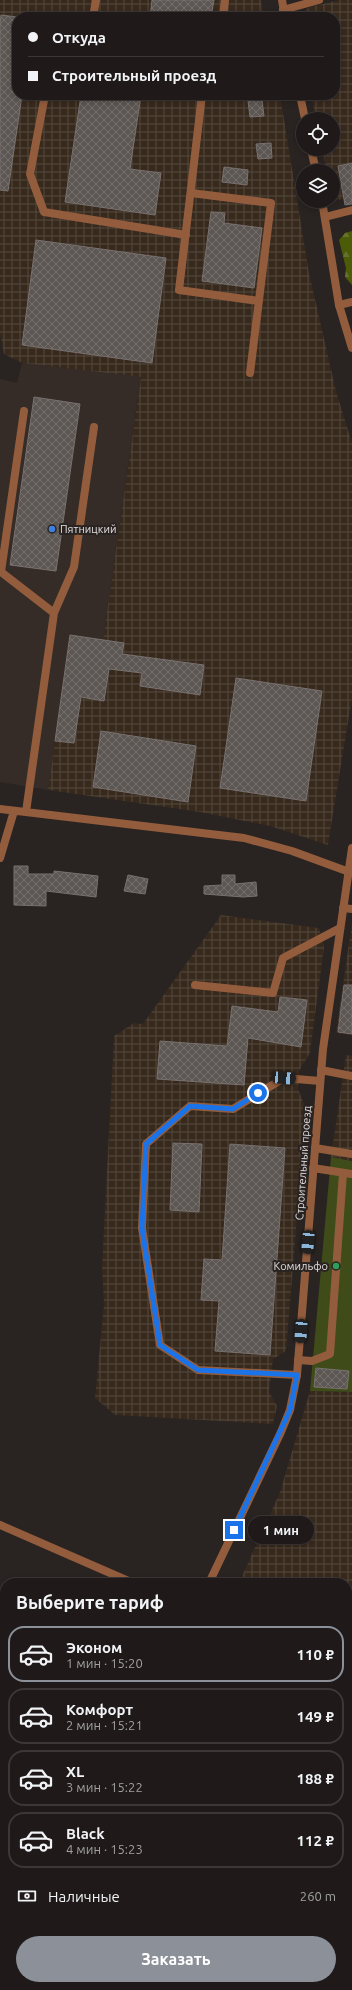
<!DOCTYPE html>
<html lang="ru">
<head>
<meta charset="utf-8">
<style>
  :root { --surface:#1f1a19; --page:#272322; --text:#f1f3f6; --muted:#a1a1a2; --line:#3c3838; --accent:#8c9099 }
  body { margin:0; font-family:Ubuntu,sans-serif; background:var(--page); color:var(--text); height:100vh; display:flex; flex-direction:column; font-size:15px; white-space:nowrap }
  * { box-sizing:border-box; margin:0 }
  p { font-size:13px; color:var(--muted) }
  .icon { flex:none; width:22px; height:22px; fill:none; stroke:currentColor; stroke-width:2; stroke-linecap:round; stroke-linejoin:round }
  .map { position:relative; flex:1; overflow:hidden }
  .side { position:absolute; left:0px; top:1578px; width:352px; height:412px; display:flex; flex-direction:column; background:var(--surface); border-radius:16px 16px 0 0; box-shadow:0 2px 6px #0003,0 0 0 1px var(--line) }
  .side>* { flex:none }
  .top-card { position:absolute; left:12px; top:12px; width:328px; height:88px; border-radius:16px; box-shadow:0 2px 6px #0003,0 0 0 1px var(--line); display:grid; align-content:center; height:88px; padding:0 16px; background:var(--surface) }
  .tools { position:absolute; left:296px; top:112px; display:grid; gap:8px }
  .tools a { display:grid; place-items:center; width:44px; height:44px; border-radius:50%; background:var(--surface); box-shadow:0 2px 6px #0003,0 0 0 1px var(--line); font-size:20px }
  .end { position:absolute; width:18px; height:18px; margin:-9px; border:5px solid #1a73e8; background:#fff; box-shadow:0 0 0 2px #fff }
  .from { border-radius:50% }
  .bubble { position:absolute; height:28px; border-radius:14px; background:var(--surface); box-shadow:0 2px 6px #0003,0 0 0 1px var(--line); font-size:13px; font-weight:600; line-height:28px; text-align:center }
  .car { position:absolute; width:12px; height:24px; margin:-12px -6px; border-radius:5px; box-shadow:0 0 3px 1px #0007; background:linear-gradient(#222 24%,#8ab4d8 0 40%,#222 0 76%,#8ab4d8 0 86%,#222 0) }
  .top-card b { display:flex; align-items:center; gap:14px; height:38px; font-size:15px }
  .top-card b+b { border-top:1px solid var(--line) }
  .top-card i { width:10px; height:10px; background:var(--text) }
  ul { padding:0; list-style:none }
  li { display:flex; align-items:center; gap:12px; height:56px; margin:0 8px 6px; padding:0 8px; border:2px solid var(--line); border-radius:16px }
  li div { flex:1 }
  li b { display:block; font-size:15px }
  li em { font-style:normal; font-weight:600 }
  li.active { border-color:var(--accent) }
  li>.icon { width:36px; height:36px; stroke-width:1.5 }
  h2 { padding:0 16px; font-size:18px; line-height:48px }
  .pay { display:flex; align-items:center; gap:10px; height:44px; padding:0 16px; font-size:15px }
  .pay p { margin-inline-start:auto }
  .button { display:flex; gap:8px; margin-top:auto; padding:8px 16px }
  .button a { flex:1; height:46px; border-radius:24px; background:var(--accent); color:#fff; font-size:16px; font-weight:600; line-height:46px; text-align:center }
  .map>svg:first-child { display:block }
  .built { fill:#362c27 }
  .industrial { fill:url(#industrial-grid) }
  .green { fill:#3f4b19 }
  .forest { fill:url(#forest-firs) }
  .building { fill:url(#building-cross-hatch); stroke:#78716f }
  .lines { fill:none; stroke-linecap:round; stroke-linejoin:round }
  .lane { stroke:#935d3d; stroke-width:8 }
  .street { stroke:#935d3d; stroke-width:8 }
  .route { stroke:#1a73e8; stroke-width:5 }
  .shop-dot { fill:#3f7fe0; stroke:#292321; stroke-width:1.5 }
  .leisure-dot { fill:#2e9e5b; stroke:#292321; stroke-width:1.5 }
  .labels { text-anchor:middle; stroke-width:4; stroke-linejoin:round; paint-order:stroke }
  .poi-label { font-size:11px; fill:#e2dedd; stroke:#292321; text-anchor:start }
  .street-label { font-size:11px; fill:#e2dedd; stroke:#292321 }
</style>
</head>
<body>
<div class="map">
<svg width="352" height="1990" viewBox="0 0 352 1990">
  <defs>
    <pattern id="industrial-grid" width="8" height="8" patternUnits="userSpaceOnUse"><rect width="8" height="8" fill="#38291d"/><path d="M0 4h8M4 0v8" fill="none" stroke="#54483d"/></pattern>
    <pattern id="forest-firs" width="22" height="20" patternUnits="userSpaceOnUse"><rect width="22" height="20" fill="#4b5b07"/><path d="M5 1l3.5 6h-7zM16 11l3.5 6h-7z" fill="#65722b"/></pattern>
    <pattern id="building-cross-hatch" width="8" height="8" patternUnits="userSpaceOnUse"><rect width="8" height="8" fill="#5d5754"/><path d="M0 0l8 8M0 8l8-8" fill="none" stroke="#746f6c"/></pattern>
  </defs>
  <rect width="100%" height="100%" fill="#292321"/>
  <!-- built -->
  <path class="built" d="M22 363 141 376 103 640 66 662 48 790 0 782V379L17 383Z"/>
  <!-- industrial -->
  <path class="industrial" d="M0 0H261L264 17H17V95H280L309 273 336 391 352 443V697L328 845 270 826 200 812 48 790 70 635 103 640 141 377 22 363 4 354 0 334Z
    M340 0H352V197L333 201V171H327L322 149H333V119H316L311 95H335V17H295L310 7Z
    M221 915 319 928 324 947 310 1053 299 1071 298 1089 306 1109 286 1351 273 1359 269 1392 277 1406 273 1424 115 1415 95 1398 104 1304 102 1268 114 1036 134 1023 143 1024Z
    M352 923V1035L336 1033Z
    M346 1055 352 1056V1161L331 1157Z
    M310 1391 352 1392V1937L347 1935V1583H239L280 1492Z"/>
  <!-- green -->
  <path class="green" d="M331 1157 352 1161V1392L310 1391Z
    M69 1985H117L114 1990H80Z
    M145 1985H196L207 1990H143Z"/>
  <!-- forest -->
  <path class="forest" d="M352 231V285L345 277 346 268 339 240 345 233Z"/>
  <!-- building -->
  <path class="building" d="M152 0H214L211 17H150Z
    M1 15 17 17V95H22L8 191 0 190V24Z
    M81 95H141L130 169 161 173 155 215 65 202Z
    M262 100 264 116 250 117 248 101Z
    M271 143 272 158 258 159 256 144Z
    M352 163V204L345 205 338 166Z
    M224 167 248 170 247 185 222 182Z
    M211 212 225 213 224 223 262 228 254 288 202 281Z
    M36 240 166 258 152 363 22 345Z
    M34 397 80 404 56 571 10 565Z
    M70 635 124 643 122 654 204 665 200 695 140 686 142 673 109 669 104 701 81 697 74 743 55 741Z
    M236 678 322 691 306 801 220 788Z
    M101 731 196 746 188 802 93 787Z
    M14 866H28V874H54V871L98 876 96 897 46 891V906L14 905Z
    M128 875 148 879 145 894 124 891Z
    M222 875H235V884L256 882 257 896 243 897 204 894V886L222 885Z
    M344 985H352V1034L338 1032Z
    M280 997 307 1000 301 1047 248 1038 244 1085 157 1079 160 1041 227 1046 232 1006 278 1012Z
    M173 1143 202 1144 199 1212 170 1210Z
    M230 1144 285 1148 270 1355 215 1351 219 1301 201 1300 204 1259 222 1260Z
    M316 1368 349 1371 347 1389 314 1387Z"/>
  <g class="lines">
    <!-- lane -->
    <path class="lane" d="M283 10 319 0
      M93 17 96 0
      M223 17 225 0
      M45 95 30 174 44 212 186 235
      M202 95 179 290 259 301
      M191 193 271 203 250 373
      M325 217 352 210
      M339 305 352 302
      M24 411 1 572 54 613
      M0 809 244 838 292 851 352 873
      M26 812 54 613 74 567 94 427
      M0 858 14 811
      M343 908 352 909
      M195 985 273 993 283 958 340 928
      M321 1070 352 1076
      M315 1148 352 1154
      M313 1168 352 1174
      M298 1360 312 1361 330 1354 343 1173
      M297 1375 198 1370 160 1345 142 1228 146 1144 190 1106 233 1109 284 1078 320 1081
      M0 1525 133 1583
      M347 1968 352 1970
      M274 1990 276 1985"/>
    <!-- street -->
    <path class="street" d="M282 0 285 17
      M300 95 305 119
      M311 149 316 171
      M322 201 339 305 352 348
      M209 1583 281 1432 290 1410 297 1375 323 1049 352 848
      M19 1990 21 1985"/>
  </g>
  <g class="lines">
    <!-- route -->
    <path class="route" d="M234 1530 285 1421 290 1410 297 1375 198 1370 160 1345 142 1228 146 1144 190 1106 233 1109 258 1093"/>
  </g>
  <!-- markers -->
  <circle class="shop-dot" cx="52" cy="529" r="4"/>
  <circle class="leisure-dot" cx="336" cy="1266" r="4"/>
  <g class="labels">
    <!-- poi labels -->
    <g class="poi-label">
      <text x="60" y="533">Пятницкий</text>
      <text x="328" y="1270" text-anchor="end">Комильфо</text>
    </g>
    <!-- street labels -->
    <g class="street-label">
      <text transform="translate(303 1163) rotate(-86)" y="4">Строительный проезд</text>
    </g>
  </g>
</svg>
<div class="tools">
<a><svg class="icon" aria-label="locate" viewBox="0 0 24 24"><circle cx="12" cy="12" r="6"/><path d="M12 2v4M12 18v4M2 12h4M18 12h4"/></svg></a>
<a><svg class="icon" aria-label="layers" viewBox="0 0 24 24"><path d="M12 4l9 5-9 5-9-5zM3 14l9 5 9-5"/></svg></a>
</div>
<i class="end from" style="left:258px;top:1093px"></i>
<i class="end" style="left:234px;top:1530px"></i>
<div class="bubble" style="left:248px;top:1516px;width:66px">1 мин</div>
<i class="car" style="left:284px;top:1078px;rotate:94deg"></i>
<i class="car" style="left:308px;top:1242px;rotate:185deg"></i>
<i class="car" style="left:301px;top:1331px;rotate:184deg"></i>
<div class="top-card">
<b><i class="from"></i>Откуда</b>
<b><i></i>Строительный проезд</b>
</div>
<section class="side">
<h2>Выберите тариф</h2>
<ul>
<li class="active"><svg class="icon" aria-label="car" viewBox="0 0 24 24"><path d="M5 17H2v-5l4-1 3-4h7l3 4 3 1v5h-3M9 17h6M6 11h13"/><circle cx="7" cy="17" r="2"/><circle cx="17" cy="17" r="2"/></svg><div><b>Эконом</b><p>1 мин · 15:20</p></div><em>110 ₽</em></li>
<li><svg class="icon" aria-label="car" viewBox="0 0 24 24"><path d="M5 17H2v-5l4-1 3-4h7l3 4 3 1v5h-3M9 17h6M6 11h13"/><circle cx="7" cy="17" r="2"/><circle cx="17" cy="17" r="2"/></svg><div><b>Комфорт</b><p>2 мин · 15:21</p></div><em>149 ₽</em></li>
<li><svg class="icon" aria-label="car" viewBox="0 0 24 24"><path d="M5 17H2v-5l4-1 3-4h7l3 4 3 1v5h-3M9 17h6M6 11h13"/><circle cx="7" cy="17" r="2"/><circle cx="17" cy="17" r="2"/></svg><div><b>XL</b><p>3 мин · 15:22</p></div><em>188 ₽</em></li>
<li><svg class="icon" aria-label="car" viewBox="0 0 24 24"><path d="M5 17H2v-5l4-1 3-4h7l3 4 3 1v5h-3M9 17h6M6 11h13"/><circle cx="7" cy="17" r="2"/><circle cx="17" cy="17" r="2"/></svg><div><b>Black</b><p>4 мин · 15:23</p></div><em>112 ₽</em></li>
</ul>
<div class="pay"><svg class="icon" aria-label="cash" viewBox="0 0 24 24"><path d="M3 7h18v10H3z"/><circle cx="12" cy="12" r="2"/></svg>Наличные<p>260 m</p></div>
<div class="button"><a>Заказать</a></div>
</section>
</div>
</body>
</html>
